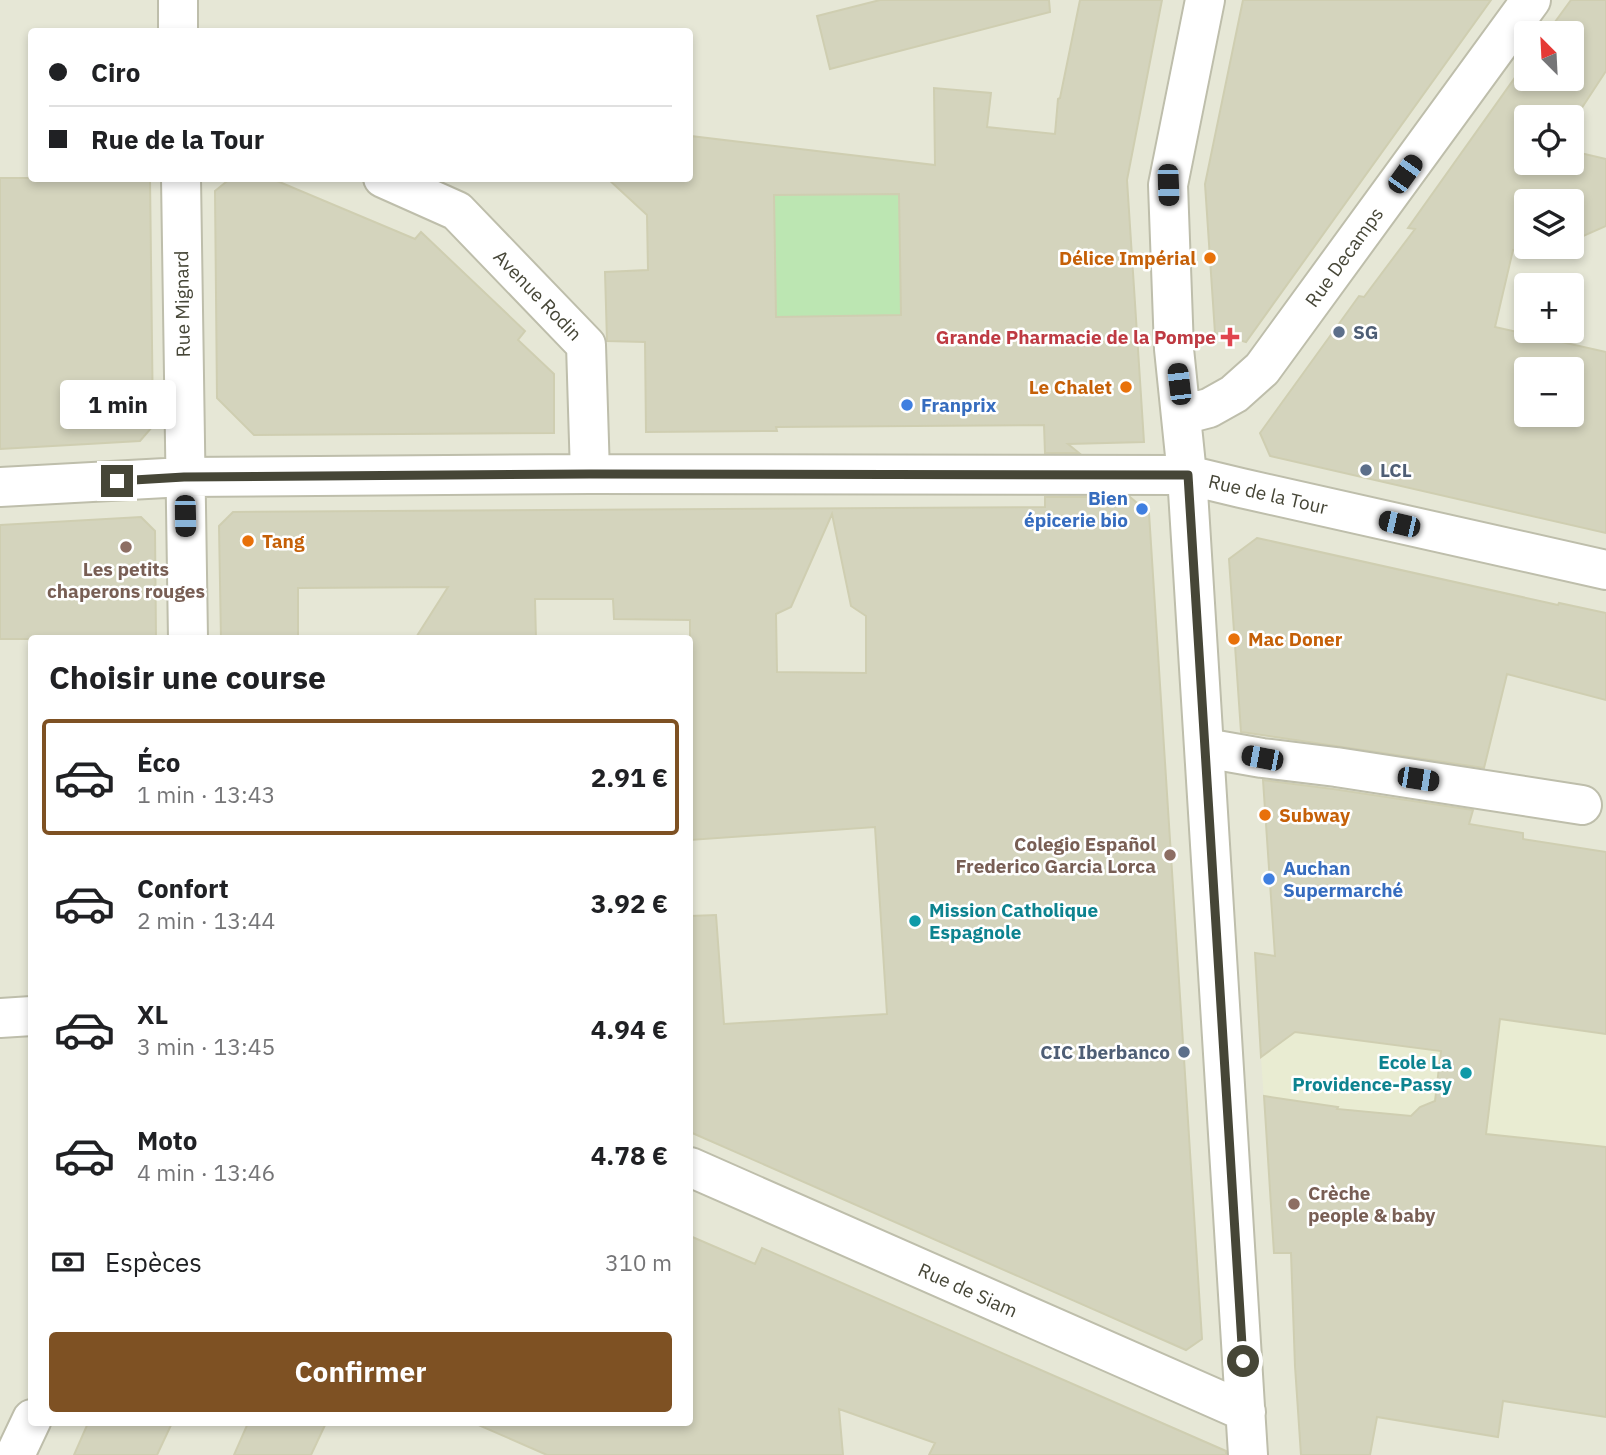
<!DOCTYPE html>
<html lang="fr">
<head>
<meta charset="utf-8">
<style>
  :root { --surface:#fff; --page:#f6f6f6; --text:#202124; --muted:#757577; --line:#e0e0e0; --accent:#7e5123 }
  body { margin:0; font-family:"IBM Plex Sans",sans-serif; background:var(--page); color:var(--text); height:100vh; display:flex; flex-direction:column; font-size:26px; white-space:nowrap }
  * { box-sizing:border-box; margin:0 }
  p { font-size:23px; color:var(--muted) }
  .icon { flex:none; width:38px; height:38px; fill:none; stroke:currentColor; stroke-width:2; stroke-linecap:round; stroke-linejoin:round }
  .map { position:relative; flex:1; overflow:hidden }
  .drawer { position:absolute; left:28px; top:635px; width:665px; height:791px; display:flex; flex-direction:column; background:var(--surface); border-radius:7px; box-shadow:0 4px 10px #0003 }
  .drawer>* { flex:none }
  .top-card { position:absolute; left:28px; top:28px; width:665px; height:154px; border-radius:7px; box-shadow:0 4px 10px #0003; display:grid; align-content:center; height:154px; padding:0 21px; background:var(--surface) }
  .needle { width:46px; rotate:336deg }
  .controls { position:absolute; left:1514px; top:21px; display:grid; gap:14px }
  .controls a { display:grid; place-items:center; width:70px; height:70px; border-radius:7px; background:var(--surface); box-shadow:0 4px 10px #0003; font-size:35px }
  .end { position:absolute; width:32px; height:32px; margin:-16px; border:9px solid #464637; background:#fff; box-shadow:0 0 0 4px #fff }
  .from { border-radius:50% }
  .bubble { position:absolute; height:49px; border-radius:7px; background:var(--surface); box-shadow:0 4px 10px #0003; font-size:23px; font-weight:700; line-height:49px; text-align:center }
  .car { position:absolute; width:21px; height:42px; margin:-21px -10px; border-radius:9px; box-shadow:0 0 5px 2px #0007; background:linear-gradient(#222 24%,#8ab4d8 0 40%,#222 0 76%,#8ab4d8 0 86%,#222 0) }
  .top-card b { display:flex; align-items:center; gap:24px; height:66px; font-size:26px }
  .top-card b+b { border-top:2px solid var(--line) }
  .top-card i { width:18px; height:18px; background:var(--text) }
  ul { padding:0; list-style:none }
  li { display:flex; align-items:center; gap:21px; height:116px; margin:0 14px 10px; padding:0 7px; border:4px solid transparent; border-radius:7px }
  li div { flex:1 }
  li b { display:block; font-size:26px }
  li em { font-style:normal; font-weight:700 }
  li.on { border-color:var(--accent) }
  li>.icon { width:63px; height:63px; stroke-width:1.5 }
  h2 { padding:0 21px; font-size:32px; line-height:84px }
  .pay { display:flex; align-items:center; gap:18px; height:77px; padding:0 21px; font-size:26px }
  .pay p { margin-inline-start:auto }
  .cta { display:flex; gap:14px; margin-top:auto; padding:14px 21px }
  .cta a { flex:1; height:80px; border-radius:7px; background:var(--accent); color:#fff; font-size:28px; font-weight:700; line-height:80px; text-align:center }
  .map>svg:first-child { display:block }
  .residential { fill:#e6e7d6; fill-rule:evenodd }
  .education { fill:#e9ecd2 }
  .green { fill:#bce6b2 }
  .building { fill:#d4d4bd; stroke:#cfceb1; stroke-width:2; fill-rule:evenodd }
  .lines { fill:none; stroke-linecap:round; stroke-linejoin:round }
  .minor-casing { stroke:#bebeab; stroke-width:42 }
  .minor { stroke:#fff; stroke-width:38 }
  .route { stroke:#464637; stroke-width:9 }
  .food-dot { fill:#e8710a; stroke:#fff; stroke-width:2.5 }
  .service-dot { fill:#5c6f8a; stroke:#fff; stroke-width:2.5 }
  .health-dot { fill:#e0444e; stroke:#fff; stroke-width:2.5 }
  .shop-dot { fill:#3f7fe0; stroke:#fff; stroke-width:2.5 }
  .education-dot { fill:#8d6e63; stroke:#fff; stroke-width:2.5 }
  .culture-dot { fill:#0f9aa8; stroke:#fff; stroke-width:2.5 }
  .labels { text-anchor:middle; stroke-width:5; stroke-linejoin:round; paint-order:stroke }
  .street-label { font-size:19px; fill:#464637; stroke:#fff }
  .food-label { font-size:19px; font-weight:bold; fill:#c56008; stroke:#fff; text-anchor:start }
  .service-label { font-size:19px; font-weight:bold; fill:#4e5e75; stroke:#fff; text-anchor:start }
  .health-label { font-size:19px; font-weight:bold; fill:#be3a42; stroke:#fff; text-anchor:end }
  .shop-label { font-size:19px; font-weight:bold; fill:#366cbe; stroke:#fff; text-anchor:start }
  .education-label { font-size:19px; font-weight:bold; fill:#785e54; stroke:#fff }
  .culture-label { font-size:19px; font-weight:bold; fill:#0d838f; stroke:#fff; text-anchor:start }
</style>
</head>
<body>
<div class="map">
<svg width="1606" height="1455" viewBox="0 0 1606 1455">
  <rect width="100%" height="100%" fill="#f2f3e8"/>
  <!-- residential -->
  <path class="residential" d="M0 0H1606V1455H0ZM32 32H690V178H32ZM1526 33H1572V79H1526ZM1526 117H1572V163H1526ZM1526 201H1572V247H1526ZM1526 285H1572V331H1526ZM1526 369H1572V415H1526ZM32 639H690V1423H32Z"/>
  <!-- education -->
  <path class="education" d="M1254 953 1504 991 1606 956V1202L1268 1161Z"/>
  <!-- green -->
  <path class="green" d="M899 194 1036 294 776 339 774 195Z"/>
  <!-- building -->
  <path class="building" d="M880 0H1049L1050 12 830 69 817 16Z
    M1080 0H1162L1127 180 1144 442 1068 444 1079 453H1045L1044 425 776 427 777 431 646 432 645 342 607 341 605 272 648 270 647 215 607 178H690V136L935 165 934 88 991 93 987 127 1055 134 1058 99 1060 98ZM899 194 901 315 776 317 774 195Z
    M1243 0H1491L1246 342 1215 333 1205 184Z
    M1571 0H1606V71L1572 123V117H1526V163H1572V151L1606 159V226L1572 241V201H1526V247H1558L1539 255 1513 250 1495 327 1606 352V533L1270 456 1260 433 1359 296 1364 297 1415 229 1408 228 1526 62V79H1572V33H1547ZM1526 369H1572V415H1526Z
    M0 178H150L153 426 140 441 0 449Z
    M231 178H270L415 239 421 232 525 331 518 340 554 374V433L254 435 217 398 215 191Z
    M1045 497H1130L1149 513 1202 1339 1186 1350 690 1132V916L716 915 724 1024 887 1014 875 827 690 840V620L614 619 613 599H535L536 639H415L448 587 298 588V639H221L219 526 233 512 1045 507ZM832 514 851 606 866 616V673L777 672 776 614 791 607Z
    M141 517 155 531 156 639H0V525Z
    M1257 538 1558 605 1559 603 1606 613V700L1507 674 1484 768 1241 732 1229 559Z
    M1263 780 1333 789 1473 810 1469 824 1523 833V839L1606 852V1034L1500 1019 1486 1134 1606 1147V1417L1503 1401 1498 1437 1377 1417 1370 1455H1301L1295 1366 1291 1253H1274L1264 1096 1338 1107 1337 1109 1411 1116 1420 1107 1435 1101 1441 1051 1295 1032 1261 1057 1255 953 1275 956Z
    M690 1236 755 1264 762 1248 1226 1451V1455H929L935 1443 839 1409 843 1455H547L474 1423H690Z
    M88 1423H172L157 1455H74Z
    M248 1423H326L311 1455H234Z"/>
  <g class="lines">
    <defs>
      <path id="minor" d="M178 0V32
        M1205 0 1168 185 1174 349 1187 475 1248 1455
        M181 178 188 639
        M383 178 457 211 586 345 590 474
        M1182 415 1209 408 1234 394 1262 369 1531 0
        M0 487 184 477 590 474 1187 475 1241 488 1606 570
        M1205 748 1262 758 1336 767 1582 805
        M0 1018 32 1016
        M690 1167 1246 1412
        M15 1455 32 1419"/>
    </defs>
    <!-- minor casing -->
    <use href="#minor" class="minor-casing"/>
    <!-- minor -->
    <use href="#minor" class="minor"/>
  </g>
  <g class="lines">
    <!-- route -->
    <path class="route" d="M117 481 184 477 590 474 1188 475 1243 1361"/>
  </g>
  <!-- markers -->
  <g class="food-dot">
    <circle cx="1210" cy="258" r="7"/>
    <circle cx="1126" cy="387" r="7"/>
    <circle cx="248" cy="541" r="7"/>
    <circle cx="1234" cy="639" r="7"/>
    <circle cx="1265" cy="815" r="7"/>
  </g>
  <g class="service-dot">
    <circle cx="1339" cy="332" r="7"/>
    <circle cx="1366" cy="470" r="7"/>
    <circle cx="1184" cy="1052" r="7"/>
  </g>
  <path class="health-dot" d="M1226.5 326.5h7v7h7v7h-7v7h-7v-7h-7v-7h7z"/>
  <g class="shop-dot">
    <circle cx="907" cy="405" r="7"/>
    <circle cx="1142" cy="509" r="7"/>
    <circle cx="1269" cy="879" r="7"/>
  </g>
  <g class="education-dot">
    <circle cx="126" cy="547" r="7"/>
    <circle cx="1170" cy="855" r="7"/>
    <circle cx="1294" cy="1204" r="7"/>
  </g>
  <g class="culture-dot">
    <circle cx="915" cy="921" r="7"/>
    <circle cx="1466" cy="1073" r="7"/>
  </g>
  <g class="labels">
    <!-- street labels -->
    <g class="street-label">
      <text transform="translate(1344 257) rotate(-54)" y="7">Rue Decamps</text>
      <text transform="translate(538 295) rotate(46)" y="7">Avenue Rodin</text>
      <text transform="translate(182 304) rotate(-91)" y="7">Rue Mignard</text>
      <text transform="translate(1268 494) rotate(13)" y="7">Rue de la Tour</text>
      <text transform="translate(968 1290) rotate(24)" y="7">Rue de Siam</text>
    </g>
    <!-- food labels -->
    <g class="food-label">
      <text x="1196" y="265" text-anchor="end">Délice Impérial</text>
      <text x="1112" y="394" text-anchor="end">Le Chalet</text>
      <text x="262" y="548">Tang</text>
      <text x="1248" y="646">Mac Doner</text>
      <text x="1279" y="822">Subway</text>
    </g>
    <!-- service labels -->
    <g class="service-label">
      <text x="1353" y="339">SG</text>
      <text x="1380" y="477">LCL</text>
      <text x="1170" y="1059" text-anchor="end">CIC Iberbanco</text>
    </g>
    <!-- health labels -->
    <g class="health-label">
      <text x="1216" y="344">Grande Pharmacie de la Pompe</text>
    </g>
    <!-- shop labels -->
    <g class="shop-label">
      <text x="921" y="412">Franprix</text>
      <text x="1128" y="505" text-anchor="end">Bien<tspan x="1128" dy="22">épicerie bio</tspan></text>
      <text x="1283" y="875">Auchan<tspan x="1283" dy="22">Supermarché</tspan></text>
    </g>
    <!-- education labels -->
    <g class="education-label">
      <text x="126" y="576">Les petits<tspan x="126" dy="22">chaperons rouges</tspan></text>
      <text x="1156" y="851" text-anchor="end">Colegio Español<tspan x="1156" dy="22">Frederico Garcia Lorca</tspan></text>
      <text x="1308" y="1200" text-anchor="start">Crèche<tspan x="1308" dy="22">people &amp; baby</tspan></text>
    </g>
    <!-- culture labels -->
    <g class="culture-label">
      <text x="929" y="917">Mission Catholique<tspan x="929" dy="22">Espagnole</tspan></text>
      <text x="1452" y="1069" text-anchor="end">Ecole La<tspan x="1452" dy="22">Providence-Passy</tspan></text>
    </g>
  </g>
</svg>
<div class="controls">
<a><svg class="needle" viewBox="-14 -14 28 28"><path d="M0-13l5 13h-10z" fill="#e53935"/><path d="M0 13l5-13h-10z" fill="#757577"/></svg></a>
<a><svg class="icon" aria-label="locate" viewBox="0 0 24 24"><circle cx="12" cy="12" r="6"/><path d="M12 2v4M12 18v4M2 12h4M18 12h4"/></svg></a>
<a><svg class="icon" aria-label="layers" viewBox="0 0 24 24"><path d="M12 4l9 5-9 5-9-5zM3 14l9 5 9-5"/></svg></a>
<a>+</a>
<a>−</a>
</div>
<i class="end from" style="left:1243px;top:1361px"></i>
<i class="end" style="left:117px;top:481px"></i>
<div class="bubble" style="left:60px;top:380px;width:116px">1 min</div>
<i class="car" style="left:1405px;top:174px;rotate:36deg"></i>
<i class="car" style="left:1168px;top:185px;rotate:178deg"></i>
<i class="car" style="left:1179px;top:384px;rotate:353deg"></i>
<i class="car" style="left:185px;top:516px;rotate:179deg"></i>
<i class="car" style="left:1399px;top:524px;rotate:283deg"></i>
<i class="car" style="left:1262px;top:758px;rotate:281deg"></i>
<i class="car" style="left:1418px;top:779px;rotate:99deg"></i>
<div class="top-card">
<b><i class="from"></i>Ciro</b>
<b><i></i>Rue de la Tour</b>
</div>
<section class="drawer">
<h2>Choisir une course</h2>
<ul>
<li class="on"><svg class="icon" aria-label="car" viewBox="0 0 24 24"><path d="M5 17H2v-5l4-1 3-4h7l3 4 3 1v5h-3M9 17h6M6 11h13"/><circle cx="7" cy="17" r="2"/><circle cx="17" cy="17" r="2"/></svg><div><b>Éco</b><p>1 min · 13:43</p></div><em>2.91 €</em></li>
<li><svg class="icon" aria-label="car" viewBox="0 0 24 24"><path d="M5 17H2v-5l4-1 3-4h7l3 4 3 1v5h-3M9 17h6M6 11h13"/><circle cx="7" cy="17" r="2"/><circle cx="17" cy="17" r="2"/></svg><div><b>Confort</b><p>2 min · 13:44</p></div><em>3.92 €</em></li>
<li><svg class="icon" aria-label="car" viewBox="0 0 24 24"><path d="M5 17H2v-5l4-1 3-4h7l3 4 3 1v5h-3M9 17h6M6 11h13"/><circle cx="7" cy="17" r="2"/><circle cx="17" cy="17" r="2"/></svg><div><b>XL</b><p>3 min · 13:45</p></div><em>4.94 €</em></li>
<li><svg class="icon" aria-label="car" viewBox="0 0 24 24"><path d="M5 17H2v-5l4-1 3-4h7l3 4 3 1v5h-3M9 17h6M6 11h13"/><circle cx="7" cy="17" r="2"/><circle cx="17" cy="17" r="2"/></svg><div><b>Moto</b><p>4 min · 13:46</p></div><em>4.78 €</em></li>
</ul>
<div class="pay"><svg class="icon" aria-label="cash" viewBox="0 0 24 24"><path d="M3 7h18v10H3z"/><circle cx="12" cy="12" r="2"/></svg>Espèces<p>310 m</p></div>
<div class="cta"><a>Confirmer</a></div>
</section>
</div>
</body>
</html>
